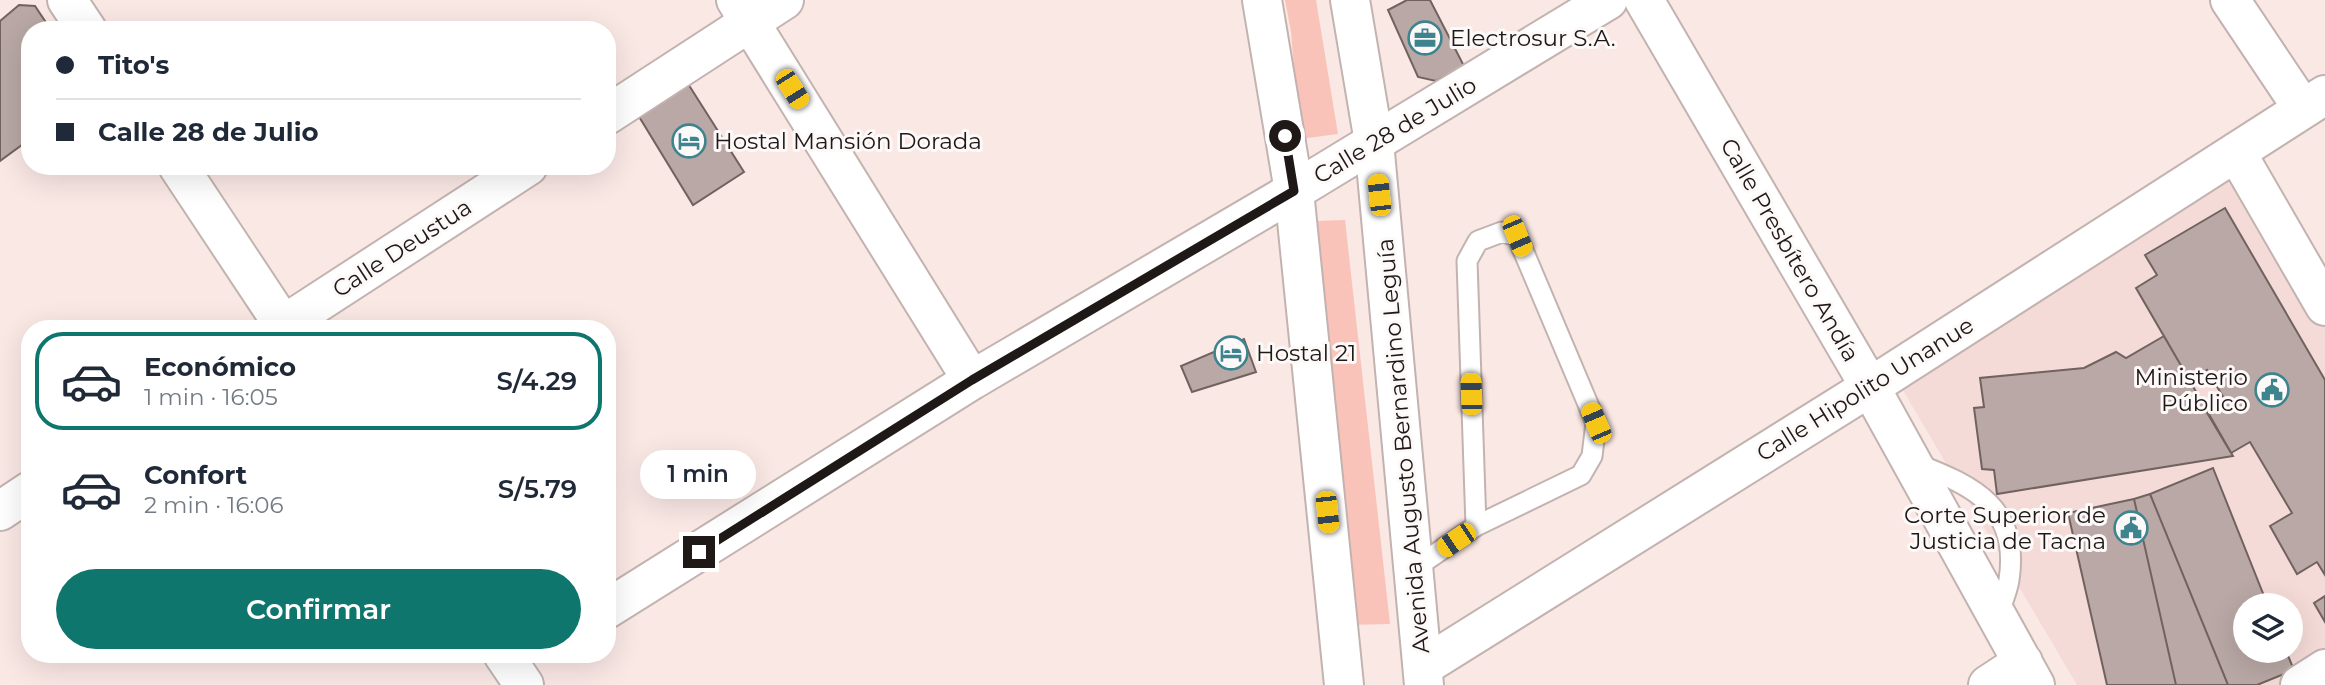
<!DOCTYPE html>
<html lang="es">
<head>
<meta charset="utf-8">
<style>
  :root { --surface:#fff; --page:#f2f2f3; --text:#1f2937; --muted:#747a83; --line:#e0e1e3; --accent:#0f766e }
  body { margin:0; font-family:Montserrat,sans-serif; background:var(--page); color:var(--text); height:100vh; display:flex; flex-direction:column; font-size:26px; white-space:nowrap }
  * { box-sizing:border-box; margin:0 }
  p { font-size:23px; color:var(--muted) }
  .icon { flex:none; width:38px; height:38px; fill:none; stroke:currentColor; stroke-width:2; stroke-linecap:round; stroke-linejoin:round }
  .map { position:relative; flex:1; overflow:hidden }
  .sheet { position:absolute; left:21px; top:320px; width:595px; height:343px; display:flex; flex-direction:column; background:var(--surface); border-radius:28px; box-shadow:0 7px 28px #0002 }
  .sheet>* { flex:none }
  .guide { position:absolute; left:21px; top:21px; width:595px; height:154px; border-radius:28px; box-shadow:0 7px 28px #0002; display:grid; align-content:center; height:154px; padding:0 35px; background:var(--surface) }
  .fabs { position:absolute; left:2233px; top:593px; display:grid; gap:14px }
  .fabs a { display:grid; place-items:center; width:70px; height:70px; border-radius:50%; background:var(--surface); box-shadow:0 7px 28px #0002; font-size:35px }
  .end { position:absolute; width:32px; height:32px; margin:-16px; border:9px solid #1e1817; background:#fff; box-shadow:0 0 0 4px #fff }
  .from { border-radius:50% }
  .bubble { position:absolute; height:49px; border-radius:24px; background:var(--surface); box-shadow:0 7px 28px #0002; font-size:23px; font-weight:600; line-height:49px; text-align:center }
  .car { position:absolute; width:21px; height:42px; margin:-21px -10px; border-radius:9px; box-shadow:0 0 5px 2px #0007; background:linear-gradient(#f5c518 24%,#345 0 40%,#f5c518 0 76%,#345 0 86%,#f5c518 0) }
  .guide b { display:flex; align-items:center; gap:24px; height:66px; font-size:26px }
  .guide b+b { border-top:2px solid var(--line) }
  .guide i { width:18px; height:18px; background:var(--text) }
  ul { padding:12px 0 0; list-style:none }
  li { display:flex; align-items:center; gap:21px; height:98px; margin:0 14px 10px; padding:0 21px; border:4px solid transparent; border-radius:28px }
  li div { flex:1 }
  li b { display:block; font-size:26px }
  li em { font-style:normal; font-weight:600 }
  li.on { border-color:var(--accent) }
  li>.icon { width:63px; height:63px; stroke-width:1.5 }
  .action { display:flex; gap:14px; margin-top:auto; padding:14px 35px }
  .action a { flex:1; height:80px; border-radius:42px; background:var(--accent); color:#fff; font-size:28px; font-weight:600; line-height:80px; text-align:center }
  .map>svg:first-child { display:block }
  .built { fill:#f5dbd7; fill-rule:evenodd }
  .green { fill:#f9c3ba }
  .building { fill:#b9a8a5; stroke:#716260; stroke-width:2 }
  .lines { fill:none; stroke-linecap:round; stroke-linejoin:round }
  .lane-casing { stroke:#c3b3b0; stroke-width:23 }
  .street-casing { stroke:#c3b3b0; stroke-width:42 }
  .secondary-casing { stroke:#c3b3b0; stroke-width:42 }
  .lane { stroke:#fff; stroke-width:19 }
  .street { stroke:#fff; stroke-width:38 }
  .secondary { stroke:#fff; stroke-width:38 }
  .route { stroke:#1e1817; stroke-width:9 }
  .labels { text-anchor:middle; stroke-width:6; stroke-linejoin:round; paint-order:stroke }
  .poi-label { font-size:23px; fill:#1e1817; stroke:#fdf9f8; text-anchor:start }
  .street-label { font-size:23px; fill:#1e1817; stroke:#fdf9f8 }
</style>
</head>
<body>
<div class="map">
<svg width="2325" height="685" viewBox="0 0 2325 685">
  <rect width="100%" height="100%" fill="#fae8e5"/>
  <!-- built -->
  <path class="built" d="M2233 165 2325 322V685H2077L1898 382ZM2245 606H2291V651H2245Z"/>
  <!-- green -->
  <path class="green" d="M1285 0H1316L1338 134 1300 139 1291 32Z
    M1345 220 1390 624 1348 625 1316 221Z"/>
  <!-- building -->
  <path class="building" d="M1407 0H1430L1464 66 1436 81 1418 77 1388 10Z
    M19 5 35 6 51 30H30V139L0 161V21Z
    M685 79 744 172 693 205 635 110Z
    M2225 208 2325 380V575L2317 562 2297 574 2270 526 2292 513 2250 442 2231 453 2206 411 2225 400 2207 370 2190 381 2136 288 2157 275 2145 255Z
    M2164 336 2233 456 1997 494 1994 470 1982 469 1974 408 1984 407 1980 378 2084 368 2116 352 2126 358Z
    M1244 339 1256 372 1192 392 1181 366Z
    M2213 468 2268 606H2245V651H2286L2294 670 2257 685H2228L2150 494Z
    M2150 494 2228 685H2176L2134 499Z
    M2134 499 2176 685H2107L2068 513Z
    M2325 596V622L2314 603Z"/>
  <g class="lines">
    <defs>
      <path id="lane" d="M1917 464C1974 486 2020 508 2009 580 2007 593 2001 605 1997 617
        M1415 568 1476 526 1581 475 1592 456 1596 423 1517 236 1502 232 1478 241 1467 261 1476 526"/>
      <path id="street" d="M67 0 87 30
        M736 0 972 380
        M1644 0 1870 387 2035 685
        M2230 0 2303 109
        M607 115 784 0
        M2236 152 2325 306
        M178 166 286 329
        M277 329 528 166
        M0 511 30 491
        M607 609 972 380 1294 191 1608 0
        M503 654 524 685
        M1424 666 1870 387 2325 95
        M1988 685 2023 662
        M2300 685 2325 669"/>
      <path id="secondary" d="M1262 0 1294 191 1344 685
        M1350 0 1374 142 1424 685"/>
    </defs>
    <!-- lane casing -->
    <use href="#lane" class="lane-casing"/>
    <!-- street casing -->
    <use href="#street" class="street-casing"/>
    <!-- secondary casing -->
    <use href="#secondary" class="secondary-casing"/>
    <!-- lane -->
    <use href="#lane" class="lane"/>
    <!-- street -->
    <use href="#street" class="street"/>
    <!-- secondary -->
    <use href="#secondary" class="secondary"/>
  </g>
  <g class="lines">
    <!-- route -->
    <path class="route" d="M699 552 972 380 1294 191 1285 136"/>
  </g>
  <!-- icons -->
  <defs>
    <symbol id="office-ring" viewBox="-11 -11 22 22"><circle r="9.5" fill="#fdf9f8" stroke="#3e848f" stroke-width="1.5"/><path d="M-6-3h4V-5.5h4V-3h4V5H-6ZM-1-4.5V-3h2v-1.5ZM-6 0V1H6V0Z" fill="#3e848f"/></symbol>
    <symbol id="hotel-ring" viewBox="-11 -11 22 22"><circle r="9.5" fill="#fdf9f8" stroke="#3e848f" stroke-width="1.5"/><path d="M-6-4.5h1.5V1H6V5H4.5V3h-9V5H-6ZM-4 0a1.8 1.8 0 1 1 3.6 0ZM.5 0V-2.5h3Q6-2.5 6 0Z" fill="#3e848f"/></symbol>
    <symbol id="civic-ring" viewBox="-11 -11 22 22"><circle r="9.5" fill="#fdf9f8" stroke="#3e848f" stroke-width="1.5"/><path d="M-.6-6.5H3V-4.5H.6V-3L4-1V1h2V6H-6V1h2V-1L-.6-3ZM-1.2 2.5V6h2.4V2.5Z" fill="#3e848f"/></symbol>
  </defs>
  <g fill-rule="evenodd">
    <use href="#office-ring" x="1406" y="19" width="38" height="38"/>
    <use href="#hotel-ring" x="670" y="122" width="38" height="38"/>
    <use href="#hotel-ring" x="1212" y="334" width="38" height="38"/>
    <use href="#civic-ring" x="2253" y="371" width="38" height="38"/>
    <use href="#civic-ring" x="2112" y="509" width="38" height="38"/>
  </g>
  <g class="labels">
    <!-- poi labels -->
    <g class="poi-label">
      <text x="1450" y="46">Electrosur S.A.</text>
      <text x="714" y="149">Hostal Mansión Dorada</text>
      <text x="1256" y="361">Hostal 21</text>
      <text x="2248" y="385" text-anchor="end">Ministerio<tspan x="2248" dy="26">Público</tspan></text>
      <text x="2106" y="523" text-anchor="end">Corte Superior de<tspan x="2106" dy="26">Justicia de Tacna</tspan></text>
    </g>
    <!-- street labels -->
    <g class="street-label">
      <text transform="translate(1395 130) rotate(-31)" y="8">Calle 28 de Julio</text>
      <text transform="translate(402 248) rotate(-33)" y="8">Calle Deustua</text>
      <text transform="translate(1790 250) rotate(60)" y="8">Calle Presbítero Andía</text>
      <text transform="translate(1865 389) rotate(-32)" y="8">Calle Hipolito Unanue</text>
      <text transform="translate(1403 446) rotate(-95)" y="8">Avenida Augusto Bernardino Leguía</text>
    </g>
  </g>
</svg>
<div class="fabs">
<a><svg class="icon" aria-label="layers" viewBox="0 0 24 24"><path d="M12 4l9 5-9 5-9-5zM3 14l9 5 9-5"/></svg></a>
</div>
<i class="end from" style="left:1285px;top:136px"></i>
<i class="end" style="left:699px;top:552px"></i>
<div class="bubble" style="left:640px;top:450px;width:116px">1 min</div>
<i class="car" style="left:792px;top:89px;rotate:148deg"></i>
<i class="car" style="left:1379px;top:195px;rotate:354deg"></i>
<i class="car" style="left:1517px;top:236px;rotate:157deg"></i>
<i class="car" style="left:1471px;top:394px;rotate:358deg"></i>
<i class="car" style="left:1596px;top:423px;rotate:337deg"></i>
<i class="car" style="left:1327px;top:512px;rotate:174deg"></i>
<i class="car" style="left:1456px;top:540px;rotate:236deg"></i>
<div class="guide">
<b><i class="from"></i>Tito's</b>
<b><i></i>Calle 28 de Julio</b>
</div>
<section class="sheet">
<ul>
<li class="on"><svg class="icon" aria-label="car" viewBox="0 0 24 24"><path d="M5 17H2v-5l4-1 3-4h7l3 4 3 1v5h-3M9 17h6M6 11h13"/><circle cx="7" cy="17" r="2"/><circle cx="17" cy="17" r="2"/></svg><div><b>Económico</b><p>1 min · 16:05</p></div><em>S/4.29</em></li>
<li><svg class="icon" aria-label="car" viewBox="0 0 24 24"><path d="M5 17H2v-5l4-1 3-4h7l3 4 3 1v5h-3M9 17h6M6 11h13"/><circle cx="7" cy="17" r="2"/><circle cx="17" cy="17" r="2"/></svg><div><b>Confort</b><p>2 min · 16:06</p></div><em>S/5.79</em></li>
</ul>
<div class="action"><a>Confirmar</a></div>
</section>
</div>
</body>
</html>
